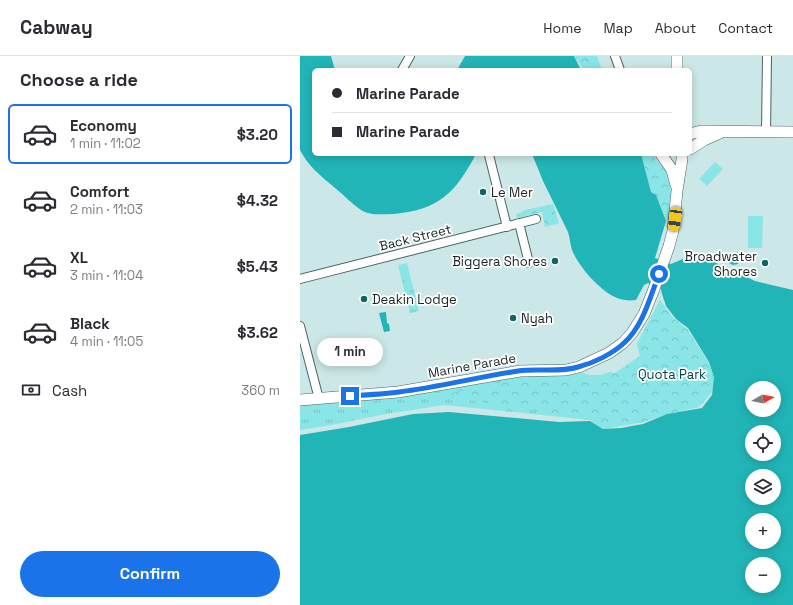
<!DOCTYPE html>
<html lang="en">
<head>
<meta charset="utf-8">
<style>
  :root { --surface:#fff; --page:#f2f2f3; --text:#2b2b33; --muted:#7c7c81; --line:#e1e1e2; --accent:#1a73e8 }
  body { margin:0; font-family:"Space Grotesk",sans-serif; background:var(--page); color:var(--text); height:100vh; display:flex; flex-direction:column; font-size:15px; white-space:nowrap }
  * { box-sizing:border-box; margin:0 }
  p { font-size:13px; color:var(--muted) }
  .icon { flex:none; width:22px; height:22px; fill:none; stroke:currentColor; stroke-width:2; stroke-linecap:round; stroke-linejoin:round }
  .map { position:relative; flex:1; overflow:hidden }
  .side { display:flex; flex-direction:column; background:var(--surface); width:300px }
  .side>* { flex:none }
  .banner { position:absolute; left:12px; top:12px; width:380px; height:88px; border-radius:6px; box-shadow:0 2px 10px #0003; display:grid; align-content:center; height:88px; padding:0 20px; background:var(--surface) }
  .needle { width:26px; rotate:81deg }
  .controls { position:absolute; left:445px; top:325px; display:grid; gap:8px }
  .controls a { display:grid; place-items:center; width:36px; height:36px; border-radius:50%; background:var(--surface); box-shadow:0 2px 10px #0003; font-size:20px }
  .end { position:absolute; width:18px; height:18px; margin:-9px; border:5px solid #1a73e8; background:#fff; box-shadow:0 0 0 2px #fff }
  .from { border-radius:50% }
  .bubble { position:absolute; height:28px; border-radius:14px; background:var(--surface); box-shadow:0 2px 10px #0003; font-size:13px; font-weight:700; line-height:28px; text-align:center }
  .car { position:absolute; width:12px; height:24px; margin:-12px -6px; border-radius:5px; box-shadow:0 0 3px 1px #0007; background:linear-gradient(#f5c518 24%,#345 0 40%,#f5c518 0 76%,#345 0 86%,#f5c518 0) }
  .banner b { display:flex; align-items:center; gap:14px; height:38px; font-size:15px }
  .banner b+b { border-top:1px solid var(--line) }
  .banner i { width:10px; height:10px; background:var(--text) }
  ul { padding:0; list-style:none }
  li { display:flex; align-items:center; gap:12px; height:60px; margin:0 8px 6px; padding:0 12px; border:2px solid transparent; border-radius:6px }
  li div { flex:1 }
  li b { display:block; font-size:15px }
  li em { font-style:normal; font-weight:700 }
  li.current { border-color:var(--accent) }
  li>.icon { width:36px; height:36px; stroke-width:1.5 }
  h2 { padding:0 20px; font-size:18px; line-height:48px }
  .pay { display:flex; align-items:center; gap:10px; height:44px; padding:0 20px; font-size:15px }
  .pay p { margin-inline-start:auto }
  .button { display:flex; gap:8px; margin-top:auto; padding:8px 20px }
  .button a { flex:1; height:46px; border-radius:24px; background:var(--accent); color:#fff; font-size:16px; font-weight:700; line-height:46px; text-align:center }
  header { display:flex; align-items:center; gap:24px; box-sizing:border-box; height:56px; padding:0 20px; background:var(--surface); border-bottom:1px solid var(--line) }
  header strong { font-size:19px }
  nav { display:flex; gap:22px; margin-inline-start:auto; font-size:14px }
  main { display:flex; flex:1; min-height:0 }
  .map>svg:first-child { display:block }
  .grass { fill:url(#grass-tufts) }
  .park { fill:url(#park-crowns) }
  .garden { fill:#8ae5e6 }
  .water { fill:#21b5b7; fill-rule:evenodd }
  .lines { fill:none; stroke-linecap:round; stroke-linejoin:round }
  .street-casing { stroke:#4a6363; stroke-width:10 }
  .secondary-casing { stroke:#4a6363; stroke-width:12 }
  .street { stroke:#fff; stroke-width:8 }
  .secondary { stroke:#fff; stroke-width:11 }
  .route { stroke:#1a73e8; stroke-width:5 }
  .poi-dot { fill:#146465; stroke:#fff; stroke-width:1.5 }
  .labels { text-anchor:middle; stroke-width:3.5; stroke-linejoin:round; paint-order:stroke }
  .poi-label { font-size:13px; fill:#192323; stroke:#fff; text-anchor:start }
  .street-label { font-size:13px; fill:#192323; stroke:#fff }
  .park-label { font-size:13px; fill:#044344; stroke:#fff }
</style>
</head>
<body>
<header>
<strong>Cabway</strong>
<nav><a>Home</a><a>Map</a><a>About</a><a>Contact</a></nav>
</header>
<main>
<section class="side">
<h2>Choose a ride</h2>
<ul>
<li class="current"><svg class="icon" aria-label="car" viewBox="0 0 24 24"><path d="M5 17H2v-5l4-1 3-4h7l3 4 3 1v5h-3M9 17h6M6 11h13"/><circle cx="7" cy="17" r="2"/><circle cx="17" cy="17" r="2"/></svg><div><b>Economy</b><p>1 min · 11:02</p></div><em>$3.20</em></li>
<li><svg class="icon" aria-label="car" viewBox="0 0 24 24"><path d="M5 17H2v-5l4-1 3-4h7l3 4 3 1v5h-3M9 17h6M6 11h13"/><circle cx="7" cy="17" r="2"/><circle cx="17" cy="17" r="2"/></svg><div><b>Comfort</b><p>2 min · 11:03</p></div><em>$4.32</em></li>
<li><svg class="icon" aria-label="car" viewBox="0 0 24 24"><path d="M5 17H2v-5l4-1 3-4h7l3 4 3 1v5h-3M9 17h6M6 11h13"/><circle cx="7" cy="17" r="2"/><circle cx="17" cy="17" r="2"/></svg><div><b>XL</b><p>3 min · 11:04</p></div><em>$5.43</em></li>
<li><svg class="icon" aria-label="car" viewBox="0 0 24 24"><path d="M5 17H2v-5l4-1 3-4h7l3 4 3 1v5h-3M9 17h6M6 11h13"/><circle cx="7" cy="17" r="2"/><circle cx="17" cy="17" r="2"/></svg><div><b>Black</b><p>4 min · 11:05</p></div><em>$3.62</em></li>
</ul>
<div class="pay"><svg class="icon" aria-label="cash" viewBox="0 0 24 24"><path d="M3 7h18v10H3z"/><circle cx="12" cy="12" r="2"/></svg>Cash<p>360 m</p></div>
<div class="button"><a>Confirm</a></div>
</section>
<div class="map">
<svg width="493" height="549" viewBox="0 0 493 549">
  <defs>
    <pattern id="grass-tufts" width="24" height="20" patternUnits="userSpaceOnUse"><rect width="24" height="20" fill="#8ae5e6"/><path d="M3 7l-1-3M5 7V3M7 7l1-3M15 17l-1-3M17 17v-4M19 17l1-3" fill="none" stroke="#76c4c5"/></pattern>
    <pattern id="park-crowns" width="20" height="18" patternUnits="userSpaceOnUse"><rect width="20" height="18" fill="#8ae5e6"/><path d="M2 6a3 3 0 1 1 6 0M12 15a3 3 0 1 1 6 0" fill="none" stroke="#76c4c5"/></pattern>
  </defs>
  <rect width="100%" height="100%" fill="#cce7e7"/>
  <!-- grass -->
  <path class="grass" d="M107 207 119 255 110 257 98 209Z
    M360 244 373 262 387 273 409 307 414 322 412 336 399 351 367 358 343 366 303 373 290 364 144 349 86 358 32 369 0 374V348L208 320 240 318 261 320 282 317 290 319H300L310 316 316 317 340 300 337 288Z"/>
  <!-- park -->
  <path class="park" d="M274 0H297L302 14H284Z
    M341 98H353C356 106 363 110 368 118 375 130 370 151 369 164L366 165 356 139 351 136Z
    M253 148 259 167 245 171 242 156 217 162 216 159 225 154Z
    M360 244 373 262 387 273 409 307 414 322 412 336 399 351 367 358 343 366 303 373 290 364 147 340 146 338 236 321 265 324 284 323 315 317 340 300 337 288Z"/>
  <!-- garden -->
  <path class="garden" d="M415 106 423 113 407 130 399 123Z
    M448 160H463L462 192H448Z"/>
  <!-- water -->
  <path class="water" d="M0 0H31L35 14H14V98H176C156 136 139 154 94 158 83 158 71 160 61 154 52 148 44 139 35 132 22 121 8 110 0 94Z
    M165 0H274L281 14H157Z
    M232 98H341L351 136 356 139 366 165 355 202 371 208 390 200 414 206 455 225 493 234V549H0V379L49 371 113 358 149 356 259 366 290 365 303 373 321 372 343 368 367 358 402 352 412 339 414 321 409 306 388 272 376 263 366 250 362 238 361 233 348 227 344 229 336 244C330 245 322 244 317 242 300 235 279 211 272 194 270 188 270 182 268 176L243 125ZM452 332H474V354H452ZM452 376H474V398H452ZM452 420H474V442H452ZM452 464H474V486H452ZM452 508H474V530H452Z
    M437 196 441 199 438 208 433 209 423 204V201L424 198H434Z
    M86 256 87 267 89 268 90 275 84 276 79 257Z"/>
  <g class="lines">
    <defs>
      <path id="street" d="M315 0 320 14
        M102 14 110 0
        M466 76 467 0
        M189 99 207 171
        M219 167 229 207
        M0 223 236 163
        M0 270 19 343"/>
      <path id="secondary" d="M377 14V0
        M390 78 401 75 493 76
        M390 93 404 84 420 77
        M361 98 372 114 376 129
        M0 344 98 336 220 315 266 314 279 311 309 297 323 287 332 277 344 258 354 233 369 190 373 175 377 135 382 103"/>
    </defs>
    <!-- street casing -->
    <use href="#street" class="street-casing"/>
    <!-- secondary casing -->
    <use href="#secondary" class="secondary-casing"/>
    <!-- street -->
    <use href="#street" class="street"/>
    <!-- secondary -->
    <use href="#secondary" class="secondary"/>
  </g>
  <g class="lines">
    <!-- route -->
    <path class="route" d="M50 340C66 339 83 338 99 336 139 331 178 321 218 315 238 312 258 317 278 311 294 307 312 298 324 287 343 270 350 241 359 218"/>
  </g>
  <!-- markers -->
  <g class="poi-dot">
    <circle cx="183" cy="136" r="4"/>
    <circle cx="255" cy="205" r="4"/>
    <circle cx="465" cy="207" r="4"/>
    <circle cx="64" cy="243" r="4"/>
    <circle cx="213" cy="262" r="4"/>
  </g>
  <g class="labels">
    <!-- poi labels -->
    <g class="poi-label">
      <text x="191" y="141">Le Mer</text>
      <text x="457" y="205" text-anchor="end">Broadwater<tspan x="457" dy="15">Shores</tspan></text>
      <text x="247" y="210" text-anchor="end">Biggera Shores</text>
      <text x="72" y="248">Deakin Lodge</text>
      <text x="221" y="267">Nyah</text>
    </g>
    <!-- street labels -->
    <g class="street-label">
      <text transform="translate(115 181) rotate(-14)" y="5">Back Street</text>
      <text transform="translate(172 309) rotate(-10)" y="5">Marine Parade</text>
    </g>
    <!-- park labels -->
    <g class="park-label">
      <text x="372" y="323">Quota Park</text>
    </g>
  </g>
</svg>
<div class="controls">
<a><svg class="needle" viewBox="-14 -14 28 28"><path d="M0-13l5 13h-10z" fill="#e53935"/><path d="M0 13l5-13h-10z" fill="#7c7c81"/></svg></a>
<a><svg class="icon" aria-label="locate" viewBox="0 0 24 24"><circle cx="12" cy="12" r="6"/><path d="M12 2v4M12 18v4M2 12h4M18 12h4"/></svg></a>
<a><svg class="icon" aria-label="layers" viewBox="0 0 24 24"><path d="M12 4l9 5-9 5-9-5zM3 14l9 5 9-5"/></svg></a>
<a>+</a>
<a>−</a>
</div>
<i class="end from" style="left:359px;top:218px"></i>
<i class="end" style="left:50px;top:340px"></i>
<div class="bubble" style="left:17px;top:282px;width:66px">1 min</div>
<i class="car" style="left:375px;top:163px;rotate:188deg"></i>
<div class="banner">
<b><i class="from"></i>Marine Parade</b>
<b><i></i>Marine Parade</b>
</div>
</div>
</main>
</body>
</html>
